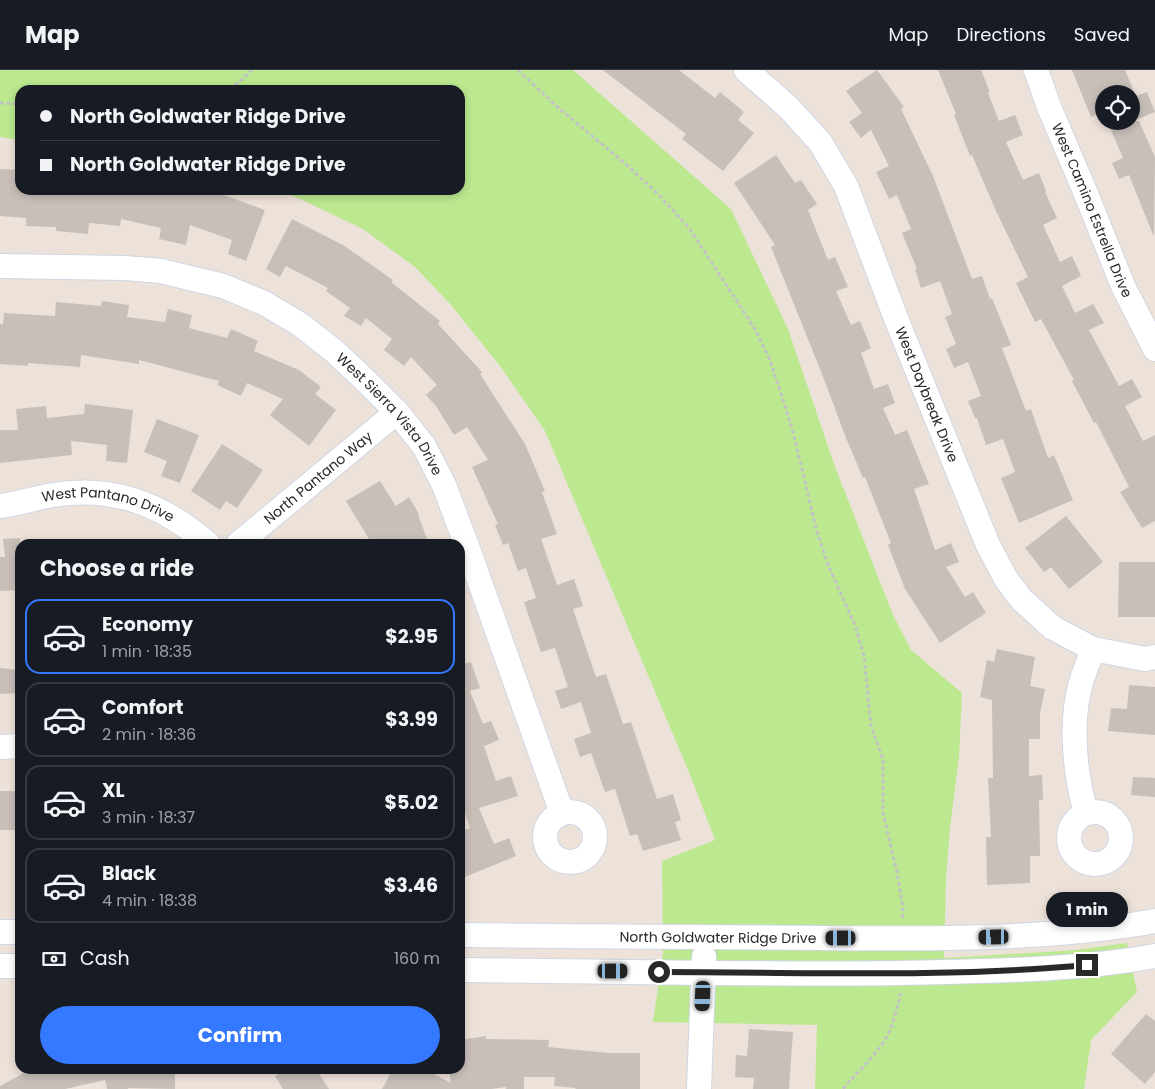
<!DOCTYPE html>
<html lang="en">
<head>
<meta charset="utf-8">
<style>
  :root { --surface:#171b24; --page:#20242c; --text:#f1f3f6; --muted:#9ea1a6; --line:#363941; --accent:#3479ff }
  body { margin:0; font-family:Poppins,sans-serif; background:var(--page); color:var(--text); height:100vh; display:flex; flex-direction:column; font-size:19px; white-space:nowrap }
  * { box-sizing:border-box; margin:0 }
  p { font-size:16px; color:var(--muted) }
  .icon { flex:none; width:28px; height:28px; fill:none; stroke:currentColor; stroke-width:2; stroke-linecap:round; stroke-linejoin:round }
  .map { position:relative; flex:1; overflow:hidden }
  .panel { position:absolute; left:15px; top:469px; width:450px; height:535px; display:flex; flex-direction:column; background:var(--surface); border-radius:15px; box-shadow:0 2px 8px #0003 }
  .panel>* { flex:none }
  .top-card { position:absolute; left:15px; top:15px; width:450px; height:110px; border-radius:15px; box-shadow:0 2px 8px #0003; display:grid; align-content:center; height:110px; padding:0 25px; background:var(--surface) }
  .tools { position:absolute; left:1095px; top:15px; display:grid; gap:10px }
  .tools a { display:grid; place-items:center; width:45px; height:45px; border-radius:50%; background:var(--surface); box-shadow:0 2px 8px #0003; font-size:25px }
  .end { position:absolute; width:22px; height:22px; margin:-11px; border:6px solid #292929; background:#fff; box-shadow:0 0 0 2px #fff }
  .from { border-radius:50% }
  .bubble { position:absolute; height:35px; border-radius:18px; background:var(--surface); box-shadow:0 2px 8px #0003; font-size:16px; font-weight:700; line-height:35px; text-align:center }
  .car { position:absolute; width:15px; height:30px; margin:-15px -8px; border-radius:6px; box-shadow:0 0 4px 1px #0007; background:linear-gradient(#222 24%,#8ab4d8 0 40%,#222 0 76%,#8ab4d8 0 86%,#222 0) }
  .top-card b { display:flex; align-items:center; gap:18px; height:48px; font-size:19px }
  .top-card b+b { border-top:1px solid var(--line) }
  .top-card i { width:12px; height:12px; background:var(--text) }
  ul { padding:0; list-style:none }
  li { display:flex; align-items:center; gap:15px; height:75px; margin:0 10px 8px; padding:0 15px; border:2px solid var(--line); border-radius:15px }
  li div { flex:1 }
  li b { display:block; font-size:19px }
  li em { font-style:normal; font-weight:700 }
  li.active { border-color:var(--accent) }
  li>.icon { width:45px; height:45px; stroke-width:1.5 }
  h2 { padding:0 25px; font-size:22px; line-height:60px }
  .pay { display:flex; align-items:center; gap:12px; height:55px; padding:0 25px; font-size:19px }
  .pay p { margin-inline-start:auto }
  .primary-button { display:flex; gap:10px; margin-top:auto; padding:10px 25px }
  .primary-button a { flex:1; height:58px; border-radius:30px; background:var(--accent); color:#fff; font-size:20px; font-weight:700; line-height:58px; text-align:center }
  header { display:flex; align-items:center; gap:30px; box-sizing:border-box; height:70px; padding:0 25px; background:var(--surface); border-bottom:1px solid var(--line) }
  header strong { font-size:24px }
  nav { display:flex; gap:28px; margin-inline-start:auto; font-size:18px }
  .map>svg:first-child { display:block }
  .green { fill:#bce990 }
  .building { fill:#c8bfb9 }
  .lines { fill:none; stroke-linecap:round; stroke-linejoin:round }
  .minor-casing { stroke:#cfd6e4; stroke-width:26 }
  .path { stroke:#c3c3c3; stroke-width:3; stroke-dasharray:4 2.5; stroke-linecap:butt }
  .minor { stroke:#fff; stroke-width:24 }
  .route { stroke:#292929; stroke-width:6 }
  .labels { text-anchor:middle; stroke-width:5; stroke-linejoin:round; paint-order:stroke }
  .street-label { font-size:14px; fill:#292929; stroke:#fff }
</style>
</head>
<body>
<header>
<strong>Map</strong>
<nav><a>Map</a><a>Directions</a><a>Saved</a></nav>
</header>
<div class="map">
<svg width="1155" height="1019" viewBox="0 0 1155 1019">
  <rect width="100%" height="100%" fill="#ede2d9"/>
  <!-- green -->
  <path class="green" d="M0 0H573L731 139 788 259 834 394 893 545 911 580 962 623 959 687 950 758 946 810 944 888 1076 880 1127 873 1137 922 1091 970 1084 1019H815L817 955 653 952 663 883 662 791 715 770 691 707 545 361 500 296 451 235 415 197 363 159 296 127 274 120H460V20H20V70L0 67Z"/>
  <!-- building -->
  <path class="building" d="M603 0H679L715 28 720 22 744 42 738 50 754 63 723 101 682 69 686 64Z
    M877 0 904 37 901 39 933 106 972 209 982 206 990 229 992 228 1011 275 1002 278 1026 341 1031 339 1048 388 1054 385 1073 430 1019 453 1001 408 1015 402 1003 369 986 375 977 348H975L968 331 981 326 968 292 954 298 946 279 956 274 945 247 952 244 940 211 921 218 915 199H917L902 163 911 159 897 125 889 129 876 102 889 96 871 60 861 68 849 52 862 43 846 21Z
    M938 0H981L990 22 988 23 999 51 1015 45 1023 65 1006 72 1023 110 1039 103 1046 121 1045 122 1057 148 1043 155 1060 192 1072 186 1081 206 1062 216 1075 243 1093 234 1104 253 1089 260 1119 316 1132 309 1142 327 1125 336 1143 371 1155 365V451L1142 458 1120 422 1129 417 1096 352 1094 353 1072 311 1074 310 1041 249 1035 252 1016 213 1028 207 996 141 972 85 970 86 954 45 956 44Z
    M1072 0H1125L1135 24H1104V41L1091 47Z
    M1147 22 1155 42 1133 51H1139L1155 87 1154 167 1129 105 1119 109 1112 93 1123 88 1107 51H1131V28Z
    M776 85 795 113 801 110 817 134 808 140 828 190 835 187 848 217 836 221 851 255 860 251 871 278 861 283 874 319 888 314 895 333 883 338 895 365 907 360 929 414 914 419 935 480 951 473 959 492 946 497 965 527 973 522 986 543 940 573 905 519 888 475 891 473 865 407 863 408 846 368 824 309 771 177 775 175 734 113Z
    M0 99 20 100V120H210L265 140 246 191 228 184 232 170 190 155 186 175 159 169 161 158 121 149 120 156 89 153 88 164 56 161V157L26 156V148L0 146Z
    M292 149 343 175 393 210 391 212 440 251 438 254 482 302 480 304 525 374 545 421 542 422 557 464 541 469 557 515 574 509 583 536 573 539 596 607 606 604 623 654 631 652 657 729 673 724 681 750 675 752 681 770 643 781 637 764 630 766 615 719 605 722 591 683 580 687 574 669 591 663 581 632 561 639 555 621 568 617 555 578 541 582 524 532 536 528 526 498 518 501 508 473 503 475 495 455 498 454 472 397 488 390 467 357 454 365 436 336 426 325 437 315 411 287 404 296 384 280 392 269 366 248 361 256 344 246 350 238 326 221 328 218 286 196 280 207 266 199Z
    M102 231 129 235 127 247 165 252 168 239 192 245 189 258 227 268 231 259 258 271 254 281 299 300 321 317 315 324 336 340 309 376 270 345 283 329 247 313 241 326 217 315 219 311 139 290V294L81 285 80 297 28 293V296L0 294V254H3L4 243 55 246 56 232 101 236Z
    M85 334 133 340 127 393 106 391 107 375 71 371 72 385 0 393V360H18L16 339 46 336 47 348 84 344Z
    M157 349 199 365 180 413 161 406 167 391 144 382Z
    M222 374 263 400 237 438 226 431 220 440 191 421Z
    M380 411 396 436 409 427 419 444 418 445 429 474H372L346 431Z
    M1066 446 1103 492 1069 519 1051 497 1044 502 1025 478Z
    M20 468V520L0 521V487H5L3 469Z
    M1119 492H1155V547H1118Z
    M997 579 1035 587 1030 616 1045 619 1040 643V669H1029V706L1042 705 1043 730H1039L1040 786H1030V813L987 815 986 767H991L988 708H993L992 630 980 627 987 590 994 592Z
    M471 592 480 618 470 621 483 654 491 651 499 670 484 676 496 711 511 706 518 726 479 738 494 774 509 768 516 786 460 809V762L470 758 460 728V595Z
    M0 598 20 600V623L0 624Z
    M1129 615 1155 617V665L1108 661 1111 638 1127 639Z
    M1133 707 1155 708V727L1131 725Z
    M0 721H20V760H0Z
    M1146 944 1155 951V1002L1145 1014 1111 984Z
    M749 959 793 962 789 1019H753L754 1008 735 1007 736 985 747 986Z
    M486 966V969L549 970 548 977 609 983H640V1019H575L576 1018 554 1016 555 1007H524V1019H506V1017L491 1019H382L393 999H399L410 1005 413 999H424L451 1013 449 999H460V970Z
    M31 999H175V1019L128 1018V1019H107L105 1010 65 1019H0V1016Z
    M288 999H316L329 1019H283L275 1006Z"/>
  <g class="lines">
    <defs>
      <g id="minor">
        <path id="s1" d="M746 0 788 37 820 72 846 116 897 251 988 475 1006 509 1022 530 1053 558 1093 579 1145 589 1155 587"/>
        <path id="s2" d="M1036 0 1049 37 1084 119 1123 216 1155 279"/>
        <path id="s3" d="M0 196 125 198 161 201 223 216 264 233 301 255 334 281 365 310 397 342 424 376 444 415 467 476 562 743"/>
        <path id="s4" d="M0 436C18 434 35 428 53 425 113 415 163 434 208 474"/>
        <path id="s5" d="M238 474 397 342"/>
        <path d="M0 677 20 676"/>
        <circle cx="1095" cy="768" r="26"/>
        <circle cx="570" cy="767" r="25"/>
        <path d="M1086 743C1075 705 1070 654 1080 616 1083 604 1089 591 1093 579"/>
        <path d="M0 862H20"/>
        <path id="s6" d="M460 865C581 866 702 868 823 868 934 869 1046 870 1155 851"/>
        <path d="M0 896H20"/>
        <path d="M460 900C607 901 755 905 903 903 987 901 1072 901 1155 886"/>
        <path d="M699 1019 704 887"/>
      </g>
    </defs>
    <!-- minor casing -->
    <use href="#minor" class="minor-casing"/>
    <!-- path -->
    <path class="path" d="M518 0 554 34 628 96 660 126 689 158 755 259 770 290 792 358 817 462 828 495 855 555 864 586 871 656 883 689V743L897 802 903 838 902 850
      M230 20 252 0
      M0 33 20 34
      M843 1019C857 1002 875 987 886 968 892 958 898 935 901 923"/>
    <!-- minor -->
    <use href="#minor" class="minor"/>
  </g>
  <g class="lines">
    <!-- route -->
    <path class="route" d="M659 902C802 902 945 908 1087 895"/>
  </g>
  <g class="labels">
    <!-- street labels -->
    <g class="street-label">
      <text dy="5" stroke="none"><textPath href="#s2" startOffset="151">West Camino Estrella Drive</textPath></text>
      <text dy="5" stroke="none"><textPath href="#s1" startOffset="378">West Daybreak Drive</textPath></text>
      <text dy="5" stroke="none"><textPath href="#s3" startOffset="439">West Sierra Vista Drive</textPath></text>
      <text dy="5" stroke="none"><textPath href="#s5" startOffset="104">North Pantano Way</textPath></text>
      <text dy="5" stroke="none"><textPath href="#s4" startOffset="111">West Pantano Drive</textPath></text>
      <text dy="5" stroke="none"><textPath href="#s6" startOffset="258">North Goldwater Ridge Drive</textPath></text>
    </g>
  </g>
</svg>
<div class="tools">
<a><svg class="icon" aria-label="locate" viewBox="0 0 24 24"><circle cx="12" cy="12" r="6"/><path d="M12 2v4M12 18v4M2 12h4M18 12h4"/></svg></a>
</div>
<i class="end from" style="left:659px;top:902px"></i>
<i class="end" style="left:1087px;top:895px"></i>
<div class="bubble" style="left:1046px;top:822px;width:82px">1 min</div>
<i class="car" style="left:994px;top:867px;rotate:269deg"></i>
<i class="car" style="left:841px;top:868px;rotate:270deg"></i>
<i class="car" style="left:613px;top:901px;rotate:90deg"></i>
<i class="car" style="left:703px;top:926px;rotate:182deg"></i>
<div class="top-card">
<b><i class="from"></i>North Goldwater Ridge Drive</b>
<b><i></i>North Goldwater Ridge Drive</b>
</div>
<section class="panel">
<h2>Choose a ride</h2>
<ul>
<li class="active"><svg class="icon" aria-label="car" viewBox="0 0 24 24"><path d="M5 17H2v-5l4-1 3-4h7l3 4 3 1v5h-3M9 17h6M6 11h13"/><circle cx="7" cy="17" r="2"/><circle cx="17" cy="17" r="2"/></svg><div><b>Economy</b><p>1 min · 18:35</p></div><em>$2.95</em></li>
<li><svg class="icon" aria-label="car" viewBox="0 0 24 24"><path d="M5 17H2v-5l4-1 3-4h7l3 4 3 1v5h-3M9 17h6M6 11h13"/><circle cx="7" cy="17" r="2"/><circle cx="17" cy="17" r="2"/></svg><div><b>Comfort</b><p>2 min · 18:36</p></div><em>$3.99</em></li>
<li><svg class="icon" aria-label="car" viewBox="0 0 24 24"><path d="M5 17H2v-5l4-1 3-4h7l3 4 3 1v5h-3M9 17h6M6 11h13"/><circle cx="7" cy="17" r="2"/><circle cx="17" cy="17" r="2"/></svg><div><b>XL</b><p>3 min · 18:37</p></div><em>$5.02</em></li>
<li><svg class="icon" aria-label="car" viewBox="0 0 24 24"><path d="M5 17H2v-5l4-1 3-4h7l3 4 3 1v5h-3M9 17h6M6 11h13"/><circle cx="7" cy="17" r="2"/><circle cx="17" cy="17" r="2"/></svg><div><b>Black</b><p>4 min · 18:38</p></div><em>$3.46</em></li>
</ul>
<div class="pay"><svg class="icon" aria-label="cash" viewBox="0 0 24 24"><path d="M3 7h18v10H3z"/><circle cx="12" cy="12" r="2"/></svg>Cash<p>160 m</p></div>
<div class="primary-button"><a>Confirm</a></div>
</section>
</div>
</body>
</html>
